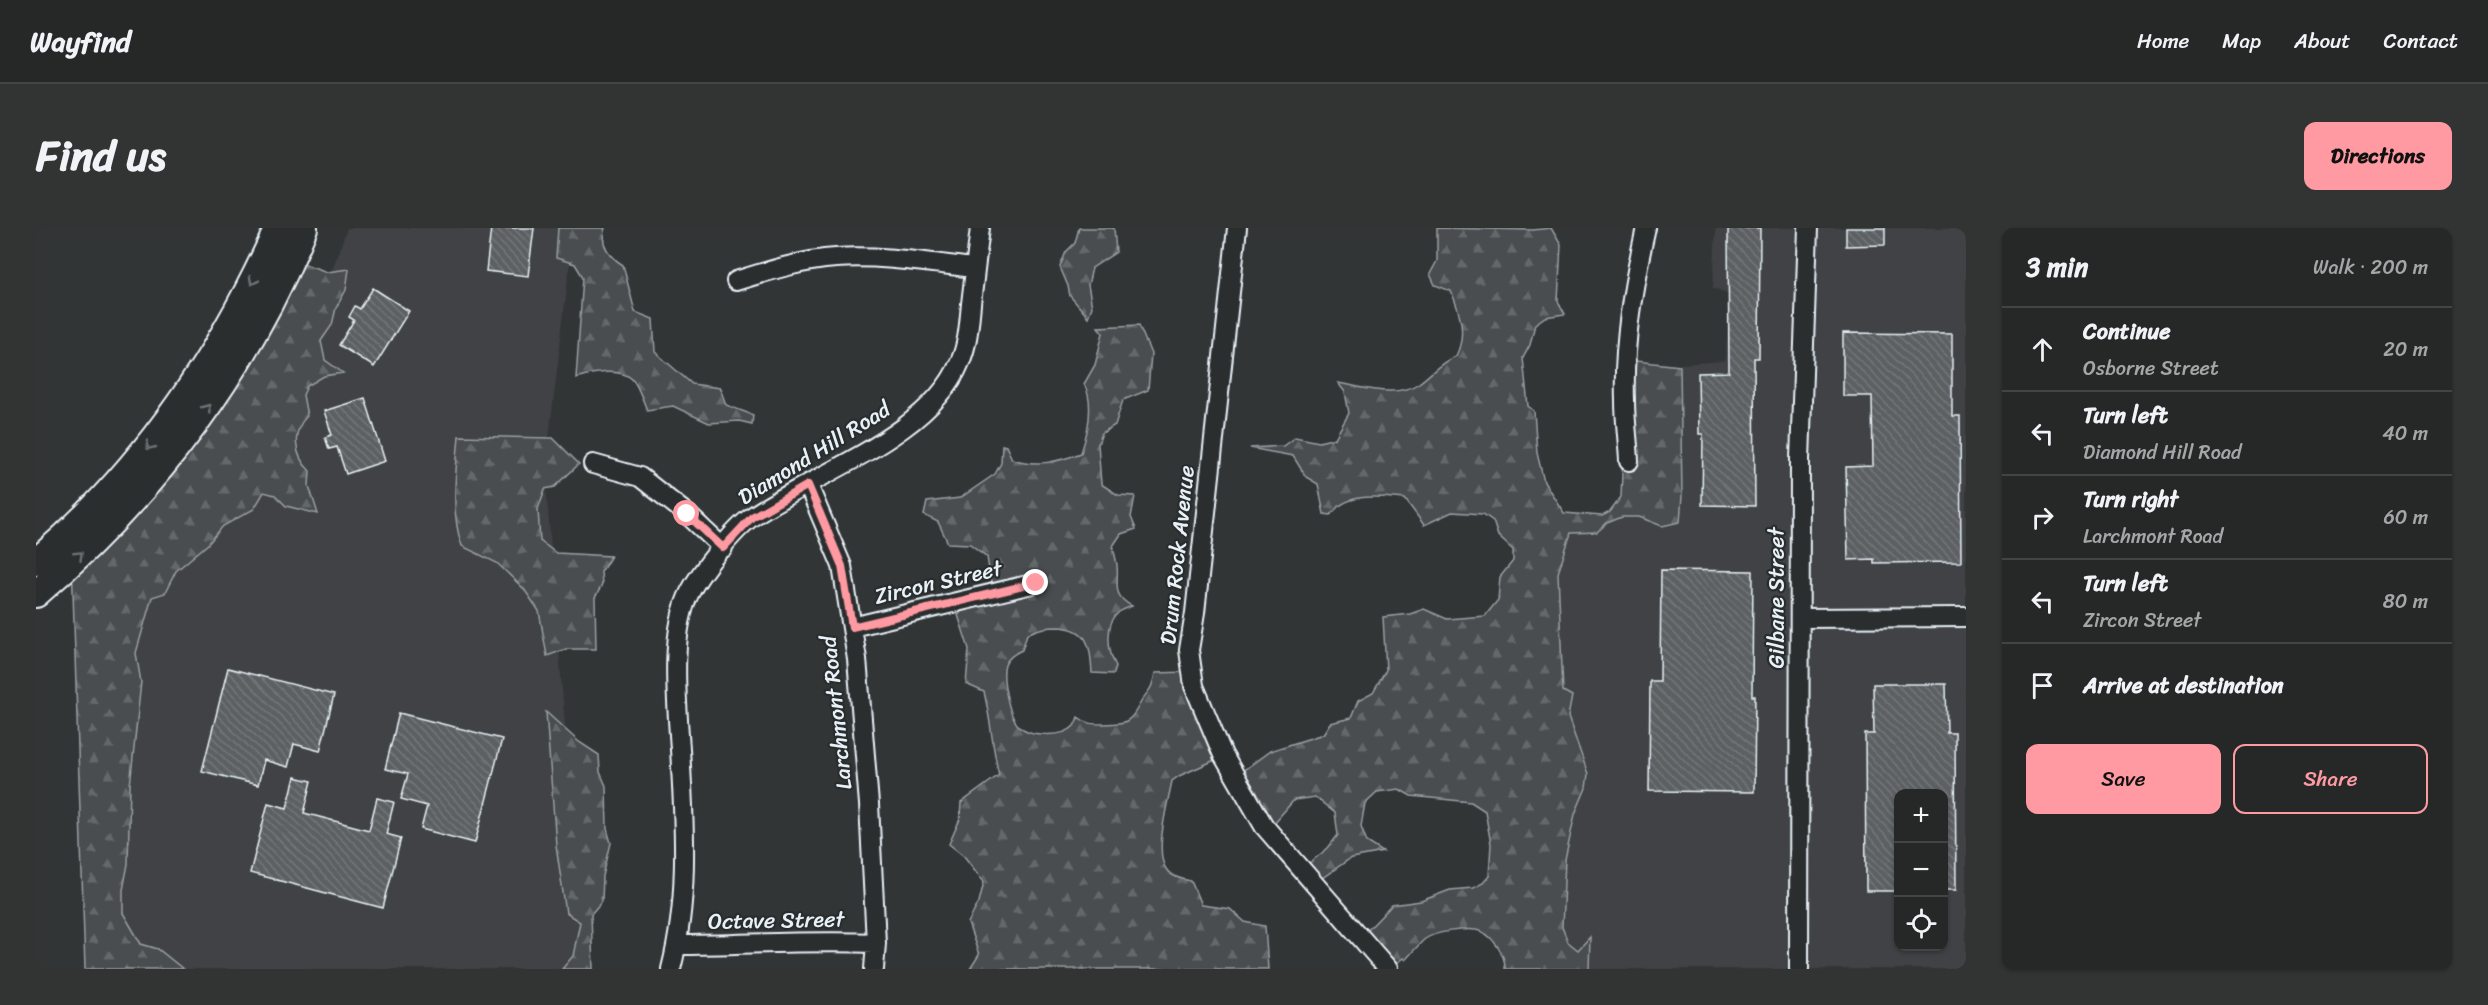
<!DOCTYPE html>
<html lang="en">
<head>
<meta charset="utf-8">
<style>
	body { margin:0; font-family:Sriracha,sans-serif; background:#323434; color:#f1f3f6 }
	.controls { position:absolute; right:18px; bottom:18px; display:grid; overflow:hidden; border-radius:12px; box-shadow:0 2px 4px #0004 }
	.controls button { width:54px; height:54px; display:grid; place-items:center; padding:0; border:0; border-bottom:2px solid #424445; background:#262828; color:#f1f3f6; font:30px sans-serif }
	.stop { position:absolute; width:18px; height:18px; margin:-14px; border:4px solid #ff9aa2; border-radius:50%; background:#fff }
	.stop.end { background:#ff9aa2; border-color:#fff; box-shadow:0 2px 6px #0008 }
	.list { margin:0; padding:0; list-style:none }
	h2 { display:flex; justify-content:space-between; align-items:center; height:78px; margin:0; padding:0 24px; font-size:26px }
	h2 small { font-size:20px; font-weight:400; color:#a4a6a8 }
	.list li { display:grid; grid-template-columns:39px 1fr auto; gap:18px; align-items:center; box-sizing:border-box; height:84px; padding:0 24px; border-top:2px solid #424445 }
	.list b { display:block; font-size:22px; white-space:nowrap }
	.list p { margin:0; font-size:20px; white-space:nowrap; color:#a4a6a8 }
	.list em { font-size:20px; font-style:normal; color:#a4a6a8 }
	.actions { display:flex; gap:12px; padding:18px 24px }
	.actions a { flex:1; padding:14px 0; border:2px solid #ff9aa2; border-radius:12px; text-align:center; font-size:21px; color:#ff9aa2 }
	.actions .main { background:#ff9aa2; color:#111 }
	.icon { flex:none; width:33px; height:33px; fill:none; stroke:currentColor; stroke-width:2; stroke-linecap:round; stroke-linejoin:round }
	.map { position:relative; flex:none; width:1930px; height:741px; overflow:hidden; border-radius:12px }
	header { display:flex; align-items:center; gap:36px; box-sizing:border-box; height:84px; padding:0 30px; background:#262828; border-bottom:2px solid #424445 }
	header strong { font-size:28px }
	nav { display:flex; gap:33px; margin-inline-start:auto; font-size:21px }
	.intro { display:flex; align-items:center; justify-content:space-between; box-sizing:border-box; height:144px; padding:0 36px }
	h1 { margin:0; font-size:42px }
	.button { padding:15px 27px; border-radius:12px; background:#ff9aa2; color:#111; font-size:21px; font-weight:700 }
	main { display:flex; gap:36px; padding:0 36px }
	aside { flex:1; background:#262828; border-radius:12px; box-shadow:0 2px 4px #0004 }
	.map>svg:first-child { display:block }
	.built { fill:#3f4244; fill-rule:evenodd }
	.forest { fill:url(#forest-firs); stroke:#989fa4; stroke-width:1.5 }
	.building { fill:url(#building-back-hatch); stroke:#e8f1f8; stroke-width:1.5 }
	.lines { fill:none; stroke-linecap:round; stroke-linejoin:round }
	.minor-casing { stroke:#e8f1f8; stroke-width:22 }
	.highway-casing { stroke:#e8f1f8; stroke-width:30 }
	.minor { stroke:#2a2d2e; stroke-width:18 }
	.highway { stroke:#2a2d2e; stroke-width:26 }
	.oneway { stroke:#6c7275 }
	.route { stroke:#ff9aa2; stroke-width:8 }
	.labels { text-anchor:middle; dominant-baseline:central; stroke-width:4.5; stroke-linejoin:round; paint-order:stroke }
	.street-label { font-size:22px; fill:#e8f1f8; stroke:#2a2d2e }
</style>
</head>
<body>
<header>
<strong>Wayfind</strong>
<nav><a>Home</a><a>Map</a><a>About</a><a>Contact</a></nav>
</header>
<div class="intro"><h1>Find us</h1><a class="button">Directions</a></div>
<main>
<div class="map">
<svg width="1930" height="741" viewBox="0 0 1930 741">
	<defs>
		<pattern id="forest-firs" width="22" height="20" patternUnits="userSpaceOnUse" patternTransform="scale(1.5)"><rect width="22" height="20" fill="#494d4f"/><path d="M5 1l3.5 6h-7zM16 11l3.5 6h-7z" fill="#636769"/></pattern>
		<pattern id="building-back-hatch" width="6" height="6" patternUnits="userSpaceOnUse" patternTransform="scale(1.5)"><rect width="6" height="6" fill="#5c6063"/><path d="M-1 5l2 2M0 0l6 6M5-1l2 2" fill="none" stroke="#73777a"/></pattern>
	</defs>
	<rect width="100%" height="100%" fill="#323536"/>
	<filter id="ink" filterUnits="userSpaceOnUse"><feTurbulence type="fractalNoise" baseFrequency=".0167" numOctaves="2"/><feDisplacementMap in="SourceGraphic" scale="12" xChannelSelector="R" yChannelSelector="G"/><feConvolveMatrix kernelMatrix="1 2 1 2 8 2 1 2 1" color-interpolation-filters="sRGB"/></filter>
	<g filter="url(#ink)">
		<path class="built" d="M 311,0 L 538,0 L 509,243 L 548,741 L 107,741 L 61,726 L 83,333 L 228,234 Z
			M 1680,0 L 1930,0 L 1930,741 L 1553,741 L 1554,710 L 1542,722 L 1532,714 L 1526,699 L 1529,632 L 1539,586 L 1550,560 L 1552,546 L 1532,489 L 1536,468 L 1527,463 L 1522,345 L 1535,305 L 1561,304 L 1571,295 L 1586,289 L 1603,289 L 1626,298 L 1646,268 L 1644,138 L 1644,136 L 1689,133 L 1694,66 L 1677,60 ZM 1862,566 L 1908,566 L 1908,718 L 1862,718 Z"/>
		<path class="forest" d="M 522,0 L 569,0 C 563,16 574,29 587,37 L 599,84 L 617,91 L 619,124 L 656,156 L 684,160 L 690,177 L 717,187 L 716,196 L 703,193 L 673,195 L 637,178 L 611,182 C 607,173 604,163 599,155 C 589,138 556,145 540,150 L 547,49 L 539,36 L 520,30 Z
			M 1043,0 L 1078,0 L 1080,24 L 1056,40 L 1052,57 L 1056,79 L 1052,89 L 1034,68 L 1032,58 L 1024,39 L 1030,24 L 1039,15 Z
			M 1401,0 L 1497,2 L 1515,0 L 1525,17 L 1522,73 L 1529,86 L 1509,89 L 1499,96 L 1494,117 L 1487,130 L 1492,178 L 1498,183 L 1501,225 L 1508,254 L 1528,285 L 1566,288 L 1574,284 L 1585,269 L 1591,132 L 1644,138 L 1646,268 L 1644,294 L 1626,298 L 1603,289 L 1586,289 L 1571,295 L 1561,304 L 1535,305 L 1522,345 L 1527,463 L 1536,468 L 1532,489 L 1552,546 L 1550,560 L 1539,586 L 1529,632 L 1526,699 L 1532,714 L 1542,722 L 1554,709 L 1553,741 L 1469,741 C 1470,727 1455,704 1440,702 C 1428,700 1399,704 1389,711 C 1382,717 1376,725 1369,732 L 1367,730 L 1353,741 L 1326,708 L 1356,677 L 1385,673 L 1414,662 L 1437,660 L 1447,655 L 1453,648 L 1455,616 L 1449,583 L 1435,574 L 1375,568 L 1363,561 L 1341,564 L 1329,575 L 1325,598 L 1331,614 L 1347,624 L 1315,630 L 1279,655 L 1266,641 L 1292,620 L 1302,607 L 1299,585 L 1279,569 L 1258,572 L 1232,602 L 1201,547 L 1234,523 L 1287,506 L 1294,495 L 1315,490 L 1322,473 L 1337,465 L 1350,442 L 1347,389 L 1374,386 L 1388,381 L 1411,391 L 1449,388 L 1462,372 L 1464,349 L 1477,333 L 1477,322 L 1462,308 L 1457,293 L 1447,286 L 1416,284 L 1388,297 L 1369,271 C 1344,269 1311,263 1295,287 L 1288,286 L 1282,256 L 1270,249 L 1257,228 L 1214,220 L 1247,218 L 1259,209 L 1283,214 L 1299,210 L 1313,185 L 1309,164 L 1302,155 C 1328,159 1360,171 1383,155 C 1397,145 1403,135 1420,128 C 1431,106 1424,84 1415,63 L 1399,57 L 1394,46 L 1401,33 Z
			M 255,31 L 291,44 L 313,41 L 310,62 L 300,80 L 296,97 L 285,113 L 289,132 L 307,145 L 288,148 L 271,158 L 267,167 L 271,188 C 255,204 258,228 274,243 L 273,258 L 282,286 L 250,278 L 239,267 L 228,264 L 218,281 L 187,298 L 172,316 L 140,343 L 129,365 L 116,369 L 100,425 L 105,454 L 94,558 L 92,636 L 87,662 L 87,685 L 105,716 L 122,721 L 147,741 L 49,741 L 36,332 Z
			M 1103,97 L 1115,126 L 1112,162 L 1087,172 L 1079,197 L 1066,205 L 1062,216 L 1065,256 L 1082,267 L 1099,268 L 1095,289 L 1100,301 L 1085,306 L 1077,318 C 1078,324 1080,331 1081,337 C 1083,356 1075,367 1096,378 C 1092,380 1087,381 1083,384 C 1068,396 1072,424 1080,438 L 1078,446 L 1056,445 C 1054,419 1054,401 1023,399 C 1010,399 1003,400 991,406 L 986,422 C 979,425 972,429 969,437 C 965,449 973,487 981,496 C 992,509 1027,510 1038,498 C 1040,495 1041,492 1042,489 C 1051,496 1057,496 1068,496 C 1093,495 1093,495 1105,474 C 1113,460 1115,465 1119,445 L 1153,444 L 1188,528 L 1143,548 L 1136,553 C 1132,574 1118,623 1130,641 C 1135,649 1146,651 1155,653 L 1165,677 L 1194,681 L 1209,694 L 1229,698 L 1232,741 L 934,741 L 943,727 L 932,695 L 943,674 L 948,654 L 928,628 L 913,616 L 924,591 L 925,575 L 963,547 C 956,519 955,492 948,464 L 930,456 L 933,421 L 922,387 L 955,355 L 951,329 L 934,316 L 912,315 L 902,294 L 888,287 L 891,274 L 924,270 L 959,246 L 965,235 L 966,217 L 970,218 L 976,231 C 1001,239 1022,234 1045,225 C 1052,204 1059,176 1048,156 L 1059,137 L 1067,105 L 1062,99 Z
			M 423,208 L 517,210 L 543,236 L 519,259 L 509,261 L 502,281 L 504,313 L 520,325 L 575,328 L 565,344 L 566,357 L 559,370 L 560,421 L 530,421 L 511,428 L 503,383 L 488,361 L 461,335 L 426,318 C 414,285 420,243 423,208 Z
			M 510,484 L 543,514 L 563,527 L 564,544 L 570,558 L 571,601 L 575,615 L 567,648 L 566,673 L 555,686 L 557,741 L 526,741 L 537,728 L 544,694 L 530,685 L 520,617 Z"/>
		<path class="building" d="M 455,0 L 498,0 L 492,48 L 450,43 Z
			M 1692,0 L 1724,0 L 1723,130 L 1718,130 L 1719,278 L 1666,277 L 1667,206 L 1663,206 L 1662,145 L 1693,144 Z
			M 1810,0 L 1849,0 L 1849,17 L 1810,18 Z
			M 337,60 L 373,83 L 338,139 L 303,117 L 318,92 L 313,89 L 319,78 L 324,81 Z
			M 1807,105 L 1916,106 L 1916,188 L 1924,188 L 1925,334 L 1838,335 L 1838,331 L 1812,332 L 1810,239 L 1837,238 L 1836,168 L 1807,168 Z
			M 329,170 L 349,233 L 310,246 L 301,219 L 293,221 L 289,209 L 296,207 L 288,183 Z
			M 1625,342 L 1717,343 L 1716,468 L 1719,468 L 1718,564 L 1613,563 L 1614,453 L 1624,453 Z
			M 192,440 L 298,467 L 284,523 L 258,516 L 252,539 L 228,532 L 222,557 L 166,543 Z
			M 1837,456 L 1910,456 L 1911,505 L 1919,505 L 1920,662 L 1908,662 L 1908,566 L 1863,566 L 1863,663 L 1830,663 L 1829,506 L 1838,506 Z
			M 363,485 L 466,511 L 439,615 L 385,601 L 391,578 L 365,571 L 372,546 L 349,541 Z
			M 259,549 L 276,553 L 268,585 L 333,602 L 341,570 L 358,574 L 350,606 L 365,610 L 347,680 L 214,645 L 232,575 L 251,580 Z"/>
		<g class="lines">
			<defs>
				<path id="minor" d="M 1201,0 L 1159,385 L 1153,422 L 1158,458 L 1187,527 L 1228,598 L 1352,741
					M 700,53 C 732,43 767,32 800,30 C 846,27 894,35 939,40
					M 1593,233 C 1592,213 1589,193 1589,173 C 1587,115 1597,57 1610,0
					M 557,236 L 604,249 L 651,286 L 687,320
					M 772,257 L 806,338 L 821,431 L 833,576 L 840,715 L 838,741
					M 1764,390 L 1930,389
					M 816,399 L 1000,355
					M 641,717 C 707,717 773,712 840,715
					M 635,741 C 652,675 649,607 645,539 C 643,490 631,408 654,364 C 665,343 698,301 717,288 C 779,245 894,208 924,134 C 932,116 933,96 935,76 C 938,51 941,25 944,0
					M 1763,741 L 1764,232 L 1772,0"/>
				<path id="highway" d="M 0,334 C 107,243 185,128 242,0
					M 0,366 C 117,265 210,144 268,0"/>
			</defs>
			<use href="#minor" class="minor-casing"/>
			<use href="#highway" class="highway-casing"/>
			<use href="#minor" class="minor"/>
			<use href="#highway" class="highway"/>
		</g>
		<defs><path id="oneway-chevron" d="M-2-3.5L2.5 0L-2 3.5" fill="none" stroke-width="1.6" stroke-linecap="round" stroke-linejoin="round" transform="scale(1.5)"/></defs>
		<g class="oneway">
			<use href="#oneway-chevron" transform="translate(217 53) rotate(116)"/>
			<use href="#oneway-chevron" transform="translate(171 180) rotate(-53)"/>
			<use href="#oneway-chevron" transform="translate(114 218) rotate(129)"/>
			<use href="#oneway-chevron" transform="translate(43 327) rotate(-44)"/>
		</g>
	</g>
	<g class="lines" filter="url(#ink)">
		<path class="route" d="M 651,286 L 687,320 L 716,289 L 772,257 L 806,338 L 816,399 L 1000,355"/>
	</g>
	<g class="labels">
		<g class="street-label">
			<text transform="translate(778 225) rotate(-32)">Diamond Hill Road</text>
			<text transform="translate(1141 327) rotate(-84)">Drum Rock Avenue</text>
			<text transform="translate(902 354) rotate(-13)">Zircon Street</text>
			<text transform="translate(1740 370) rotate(-90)">Gilbane Street</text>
			<text transform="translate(800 485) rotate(-96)">Larchmont Road</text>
			<text transform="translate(740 692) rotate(-1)">Octave Street</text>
		</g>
	</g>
</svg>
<div class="controls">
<button>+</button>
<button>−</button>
<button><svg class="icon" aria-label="locate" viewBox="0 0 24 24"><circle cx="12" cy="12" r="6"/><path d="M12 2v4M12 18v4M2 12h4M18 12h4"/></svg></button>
</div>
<div class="stop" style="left:651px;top:286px"></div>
<div class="stop end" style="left:1000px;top:355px"></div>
</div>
<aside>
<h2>3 min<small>Walk · 200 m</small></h2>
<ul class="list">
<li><svg class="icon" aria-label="ahead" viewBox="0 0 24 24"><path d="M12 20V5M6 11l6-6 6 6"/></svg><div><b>Continue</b><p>Osborne Street</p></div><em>20 m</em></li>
<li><svg class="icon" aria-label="left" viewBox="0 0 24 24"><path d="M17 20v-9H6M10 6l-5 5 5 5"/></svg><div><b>Turn left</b><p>Diamond Hill Road</p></div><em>40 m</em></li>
<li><svg class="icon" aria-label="right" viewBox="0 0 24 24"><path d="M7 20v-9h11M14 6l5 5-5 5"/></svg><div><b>Turn right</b><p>Larchmont Road</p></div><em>60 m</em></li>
<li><svg class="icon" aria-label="left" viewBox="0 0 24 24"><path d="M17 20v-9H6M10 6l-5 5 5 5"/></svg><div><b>Turn left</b><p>Zircon Street</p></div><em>80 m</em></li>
<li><svg class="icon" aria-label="arrive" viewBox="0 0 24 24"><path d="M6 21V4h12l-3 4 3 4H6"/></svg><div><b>Arrive at destination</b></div></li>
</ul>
<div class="actions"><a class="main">Save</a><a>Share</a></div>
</aside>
</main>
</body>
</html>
